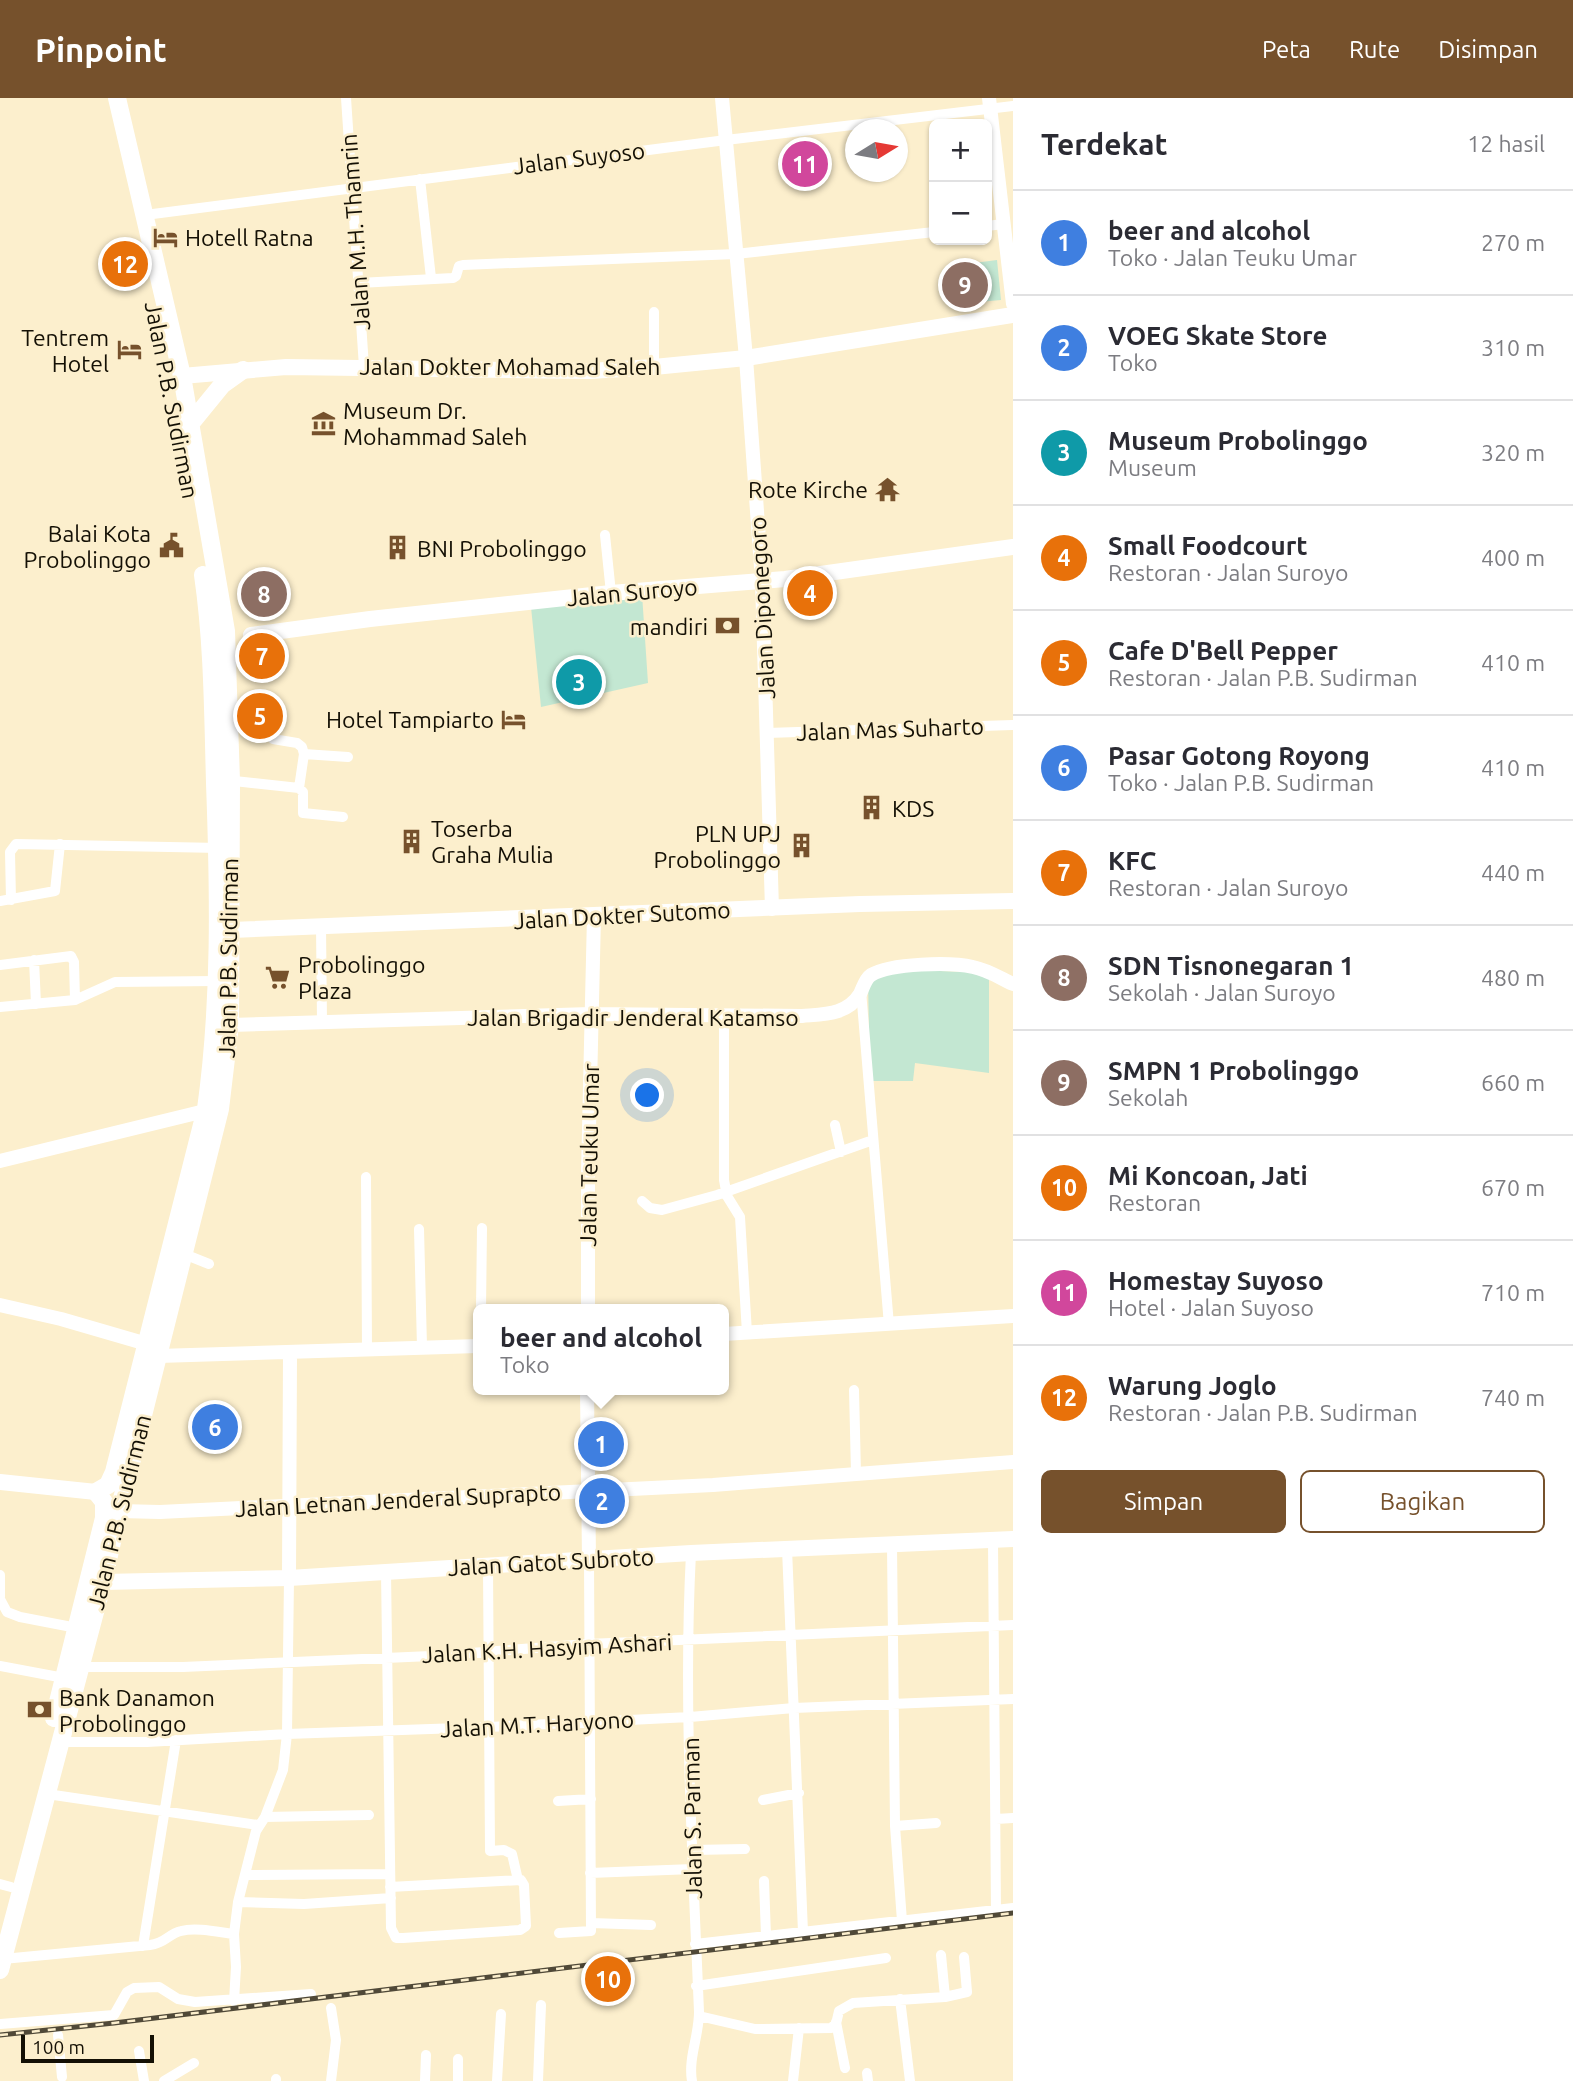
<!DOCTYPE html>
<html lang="id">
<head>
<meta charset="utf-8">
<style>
	body { margin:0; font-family:Ubuntu,sans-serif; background:#f7f7f7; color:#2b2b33 }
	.controls { position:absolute; right:21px; top:21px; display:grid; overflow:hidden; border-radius:10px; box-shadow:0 2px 5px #0004 }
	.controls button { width:63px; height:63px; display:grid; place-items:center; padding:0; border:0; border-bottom:2px solid #e1e1e2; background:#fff; color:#2b2b33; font:35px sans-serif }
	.compass { position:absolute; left:845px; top:21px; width:63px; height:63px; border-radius:50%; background:#fff; box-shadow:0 2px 5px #0004; rotate:79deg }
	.scale { position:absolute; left:21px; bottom:18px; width:133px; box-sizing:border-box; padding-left:7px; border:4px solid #141005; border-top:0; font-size:19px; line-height:24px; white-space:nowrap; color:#141005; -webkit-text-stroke:5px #fcefcd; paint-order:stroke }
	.you { position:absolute; left:648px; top:998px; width:24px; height:24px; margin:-18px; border:5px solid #fff; border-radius:50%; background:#1a73e8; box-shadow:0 0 0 10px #1a73e833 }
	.badge { display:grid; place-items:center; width:46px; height:46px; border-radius:50%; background:#76512c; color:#fff; font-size:23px; font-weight:700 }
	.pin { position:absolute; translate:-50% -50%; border:4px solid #fff; box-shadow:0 2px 7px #0006 }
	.popup { position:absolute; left:473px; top:1206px; width:256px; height:91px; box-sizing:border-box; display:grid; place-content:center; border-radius:10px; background:#fff; filter:drop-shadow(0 2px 5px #0005); font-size:23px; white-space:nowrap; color:#7c7c81 }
	.popup b { font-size:26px; color:#2b2b33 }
	.popup::after { content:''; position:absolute; left:50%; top:100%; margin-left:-14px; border:14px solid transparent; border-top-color:#fff }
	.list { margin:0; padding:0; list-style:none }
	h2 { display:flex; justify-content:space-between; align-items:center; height:91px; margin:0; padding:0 28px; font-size:30px }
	h2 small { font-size:23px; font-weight:400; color:#7c7c81 }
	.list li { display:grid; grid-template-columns:46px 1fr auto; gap:21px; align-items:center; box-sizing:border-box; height:105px; padding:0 28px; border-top:2px solid #e1e1e2 }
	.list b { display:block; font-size:26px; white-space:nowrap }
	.list p { margin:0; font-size:23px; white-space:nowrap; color:#7c7c81 }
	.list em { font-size:23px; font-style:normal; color:#7c7c81 }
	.actions { display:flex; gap:14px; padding:21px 28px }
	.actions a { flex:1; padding:16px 0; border:2px solid #76512c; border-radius:10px; text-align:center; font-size:24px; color:#76512c }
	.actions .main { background:#76512c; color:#fff }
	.map { position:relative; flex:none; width:1013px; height:1983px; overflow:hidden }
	header { display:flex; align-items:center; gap:42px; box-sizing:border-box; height:98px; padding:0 35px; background:#76512c; color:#fff }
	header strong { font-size:33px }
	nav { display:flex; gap:38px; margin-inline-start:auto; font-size:24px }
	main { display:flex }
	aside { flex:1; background:#fff }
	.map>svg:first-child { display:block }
	.green { fill:#c3e7d2 }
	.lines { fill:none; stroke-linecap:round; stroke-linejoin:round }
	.minor { stroke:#fff; stroke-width:10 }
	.tertiary { stroke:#fff; stroke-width:14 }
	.secondary { stroke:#fff; stroke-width:16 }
	.primary { stroke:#fff; stroke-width:18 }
	.rail-casing { stroke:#504938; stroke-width:5 }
	.rail { stroke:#fcefcd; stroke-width:2.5; stroke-dasharray:8; stroke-linecap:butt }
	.labels { text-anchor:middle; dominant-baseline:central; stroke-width:5; stroke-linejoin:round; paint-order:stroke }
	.street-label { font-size:23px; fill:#141005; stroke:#fcefcd }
	.poi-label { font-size:23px; fill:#141005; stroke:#fcefcd; text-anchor:start }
</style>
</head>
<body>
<header>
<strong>Pinpoint</strong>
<nav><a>Peta</a><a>Rute</a><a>Disimpan</a></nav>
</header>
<main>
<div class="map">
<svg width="1013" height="1983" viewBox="0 0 1013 1983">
	<rect width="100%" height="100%" fill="#fcefcd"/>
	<path class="green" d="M 997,162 L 1001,202 L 979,204 L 974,165 Z
		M 642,496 L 648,585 L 541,609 L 531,509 Z
		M 890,871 L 989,875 L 989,975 L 915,965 L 913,983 L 870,983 L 868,882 Z"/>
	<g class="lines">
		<path class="minor" d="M 346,0 L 364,269
			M 420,81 L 431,180
			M 145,117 L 726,42 L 1013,8
			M 987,128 L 1003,126
			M 359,185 L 453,180 L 456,178 L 459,168 L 463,167 L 736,156 L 934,134
			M 654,269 L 654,214
			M 605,437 L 611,495
			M 767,635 L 1013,627
			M 273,641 L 297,645 L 302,649 L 304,656 L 299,690
			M 304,656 L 348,659
			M 225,682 L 299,690 L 303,694 L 303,715 L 343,719
			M 11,802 L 10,754 L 16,746 L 220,750
			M 0,803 L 55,793 L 60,746
			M 321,827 L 322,924
			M 34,862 L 36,906
			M 0,867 L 71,858 L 74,864 L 75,902
			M 861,893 L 889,1227
			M 0,909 L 75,902 L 115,884 L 217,883
			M 724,917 L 724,1082 L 727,1098 L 740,1119 L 747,1235
			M 835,1027 L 841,1054
			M 366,1079 L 367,1252
			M 642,1103 L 650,1110 L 662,1112 L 717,1097 L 873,1042
			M 419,1131 L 422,1249
			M 184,1156 L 209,1166
			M 481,1211 L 482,1130
			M 854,1292 L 856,1375
			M 993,1443 L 996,1812
			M 892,1447 L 895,1728 L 902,1823
			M 787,1451 L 803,1834
			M 691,1455 C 683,1608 693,1762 699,1914 C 699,1938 688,1960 692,1983
			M 488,1468 L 490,1753 L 504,1752 L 512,1756 L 518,1782
			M 386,1474 L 391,1830 L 396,1840 L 403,1840 L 520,1832 L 526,1828 L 524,1787 L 521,1782 L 390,1789
			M 0,1477 L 0,1499
			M 0,1501 L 7,1514 L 20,1519 L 77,1530
			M 0,1568 L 64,1580
			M 75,1569 L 183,1569 L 431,1558 L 588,1546 L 1013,1527
			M 60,1644 L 147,1644 L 287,1636 L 488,1629 L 690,1619 L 794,1610 L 1013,1601
			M 47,1696 L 258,1727
			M 763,1702 L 799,1695
			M 558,1703 L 591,1701
			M 265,1719 L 369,1717
			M 996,1721 L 1013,1720
			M 895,1728 L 936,1725
			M 693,1752 L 745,1751
			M 590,1775 L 693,1771
			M 245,1777 L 390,1776
			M 764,1783 L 766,1838
			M 0,1786 L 11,1789
			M 238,1804 L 304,1806 L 391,1800
			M 591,1825 L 651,1827
			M 559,1835 L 591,1833 L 589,1462
			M 695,1846 L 1013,1810
			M 143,1848 L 176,1642
			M 3,1861 L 150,1847 C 166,1845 168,1836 181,1833 C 196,1829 218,1834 234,1836
			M 696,1888 L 886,1860
			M 945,1899 L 967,1894 L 964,1859
			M 900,1901 L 910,1983
			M 234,1903 L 236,1869 L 234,1836 L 238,1804 L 256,1733 L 265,1719 L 283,1672 L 287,1636 L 289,1480
			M 331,1910 L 336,1942 L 331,1983
			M 699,1918 L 755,1931 L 831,1930 L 836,1926 L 839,1913 L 853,1905 L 945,1899 L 941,1857
			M 836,1924 L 845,1970
			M 0,1926 L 114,1917 L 127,1894 L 134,1890 L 159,1889 L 178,1901 L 195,1904 L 311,1896
			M 58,1937 L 62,1979
			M 139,1953 L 144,1983
			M 867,1975 L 868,1983
			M 164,1983 L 194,1965
			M 276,1983 L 276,1981
			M 425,1983 L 426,1957
			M 458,1983 L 458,1961
			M 497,1983 L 501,1916
			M 538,1983 L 541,1907
			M 793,1983 L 799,1930"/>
		<path class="tertiary" d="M 722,0 L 746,260 L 762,483 L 772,811
			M 989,0 L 1013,206
			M 230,927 L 591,916 L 802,918 C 824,916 847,917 860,896 C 863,890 865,881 871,877 C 891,865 951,864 973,869 C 988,872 1000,880 1013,886
			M 0,1063 L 213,1011
			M 0,1207 L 61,1221 L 147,1246
			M 588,1211 L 588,1074 L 594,818
			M 724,1236 L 1013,1218
			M 158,1258 L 478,1248
			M 587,1292 L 589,1462
			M 119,1413 L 160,1414 L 713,1387 L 1013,1364
			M 289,1480 L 290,1256"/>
		<path class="secondary" d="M 182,278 L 286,269 L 590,273 L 654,269 L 746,260 L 1013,217
			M 251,537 L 370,521 L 611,495 L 785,481 L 1013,449
			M 232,832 L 860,806 L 1013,803
			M 0,1384 L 96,1394
			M 103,1484 L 289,1480 L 691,1455 L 1013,1441"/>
		<path class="primary" d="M 191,325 L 222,287 L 243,272
			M 54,1620 L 104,1420 L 104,1404 L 96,1394 L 108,1387 L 114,1374 L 206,1011 C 221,903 219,794 215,685 C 213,615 213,546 203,477
			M 0,1872 L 103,1484 L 119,1413 L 220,1011 L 230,927 L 231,683 L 226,533 L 182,278 L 117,0"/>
		<defs>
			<path id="rail" d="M 0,1937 L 114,1925 L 1013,1815"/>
		</defs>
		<use href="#rail" class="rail-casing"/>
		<use href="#rail" class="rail"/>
	</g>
	<defs>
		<symbol id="hotel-bare" viewBox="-9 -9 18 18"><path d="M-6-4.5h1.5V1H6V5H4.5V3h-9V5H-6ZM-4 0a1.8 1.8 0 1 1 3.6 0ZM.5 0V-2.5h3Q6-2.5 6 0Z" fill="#76512c" stroke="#fcefcd" stroke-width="2.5" paint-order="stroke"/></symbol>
		<symbol id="museum-bare" viewBox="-9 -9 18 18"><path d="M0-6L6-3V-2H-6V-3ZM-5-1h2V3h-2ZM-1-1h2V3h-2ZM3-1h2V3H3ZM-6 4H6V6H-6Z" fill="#76512c" stroke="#fcefcd" stroke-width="2.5" paint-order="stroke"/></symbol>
		<symbol id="temple-bare" viewBox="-9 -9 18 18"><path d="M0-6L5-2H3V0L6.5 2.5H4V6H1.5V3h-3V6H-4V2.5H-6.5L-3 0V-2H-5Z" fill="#76512c" stroke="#fcefcd" stroke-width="2.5" paint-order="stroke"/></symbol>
		<symbol id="civic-bare" viewBox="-9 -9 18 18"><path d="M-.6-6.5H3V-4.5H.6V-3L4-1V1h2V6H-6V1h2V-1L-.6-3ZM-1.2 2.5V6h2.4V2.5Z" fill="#76512c" stroke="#fcefcd" stroke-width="2.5" paint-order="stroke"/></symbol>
		<symbol id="building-bare" viewBox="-9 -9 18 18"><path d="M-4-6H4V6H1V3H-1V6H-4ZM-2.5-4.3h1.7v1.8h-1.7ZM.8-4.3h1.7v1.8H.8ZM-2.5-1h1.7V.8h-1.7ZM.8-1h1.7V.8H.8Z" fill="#76512c" stroke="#fcefcd" stroke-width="2.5" paint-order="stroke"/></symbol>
		<symbol id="bank-bare" viewBox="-9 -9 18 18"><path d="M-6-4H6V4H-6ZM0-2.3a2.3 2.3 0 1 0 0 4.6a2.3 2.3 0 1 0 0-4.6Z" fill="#76512c" stroke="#fcefcd" stroke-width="2.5" paint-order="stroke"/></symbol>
		<symbol id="supermarket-bare" viewBox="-9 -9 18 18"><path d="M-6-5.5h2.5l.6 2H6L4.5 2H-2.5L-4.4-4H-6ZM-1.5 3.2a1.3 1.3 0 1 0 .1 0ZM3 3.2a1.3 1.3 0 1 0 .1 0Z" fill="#76512c" stroke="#fcefcd" stroke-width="2.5" paint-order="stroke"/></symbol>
	</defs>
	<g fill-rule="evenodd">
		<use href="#hotel-bare" x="148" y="122" width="35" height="35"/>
		<use href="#hotel-bare" x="112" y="234" width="35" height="35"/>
		<use href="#museum-bare" x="306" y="308" width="35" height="35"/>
		<use href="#temple-bare" x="870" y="374" width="35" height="35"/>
		<use href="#civic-bare" x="154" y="430" width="35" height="35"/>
		<use href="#building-bare" x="380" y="432" width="35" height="35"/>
		<use href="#bank-bare" x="710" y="510" width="35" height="35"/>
		<use href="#hotel-bare" x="496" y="604" width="35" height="35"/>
		<use href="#building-bare" x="854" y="692" width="35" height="35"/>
		<use href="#building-bare" x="394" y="726" width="35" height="35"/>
		<use href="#building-bare" x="784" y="730" width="35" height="35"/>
		<use href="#supermarket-bare" x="260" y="862" width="35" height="35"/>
		<use href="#bank-bare" x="22" y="1594" width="35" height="35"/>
	</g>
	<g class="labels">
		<g class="street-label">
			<text transform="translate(579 60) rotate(-7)">Jalan Suyoso</text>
			<text transform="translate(355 134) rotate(-94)">Jalan M.H. Thamrin</text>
			<text x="510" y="268">Jalan Dokter Mohamad Saleh</text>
			<text transform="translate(172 302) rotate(79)">Jalan P.B. Sudirman</text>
			<text transform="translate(632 494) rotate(-5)">Jalan Suroyo</text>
			<text transform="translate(762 510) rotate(-93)">Jalan Diponegoro</text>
			<text transform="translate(890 631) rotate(-2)">Jalan Mas Suharto</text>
			<text transform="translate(622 817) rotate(-3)">Jalan Dokter Sutomo</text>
			<text transform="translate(228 860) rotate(-89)">Jalan P.B. Sudirman</text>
			<text x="633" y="919">Jalan Brigadir Jenderal Katamso</text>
			<text transform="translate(589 1057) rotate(-89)">Jalan Teuku Umar</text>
			<text transform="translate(398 1402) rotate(-3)">Jalan Letnan Jenderal Suprapto</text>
			<text transform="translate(119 1414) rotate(-76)">Jalan P.B. Sudirman</text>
			<text transform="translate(551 1464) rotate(-3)">Jalan Gatot Subroto</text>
			<text transform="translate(547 1550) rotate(-3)">Jalan K.H. Hasyim Ashari</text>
			<text transform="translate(537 1626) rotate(-3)">Jalan M.T. Haryono</text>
			<text transform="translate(692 1720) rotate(-91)">Jalan S. Parman</text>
		</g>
		<g class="poi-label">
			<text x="185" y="139">Hotell Ratna</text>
			<text x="109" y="239" text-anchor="end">Tentrem<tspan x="109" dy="26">Hotel</tspan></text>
			<text x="343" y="312">Museum Dr.<tspan x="343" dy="26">Mohammad Saleh</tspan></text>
			<text x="868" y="391" text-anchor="end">Rote Kirche</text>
			<text x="151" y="435" text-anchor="end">Balai Kota<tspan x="151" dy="26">Probolinggo</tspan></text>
			<text x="417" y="450">BNI Probolinggo</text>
			<text x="708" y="528" text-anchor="end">mandiri</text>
			<text x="494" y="621" text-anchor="end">Hotel Tampiarto</text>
			<text x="892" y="710">KDS</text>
			<text x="431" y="730">Toserba<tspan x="431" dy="26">Graha Mulia</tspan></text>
			<text x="781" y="735" text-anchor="end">PLN UPJ<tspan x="781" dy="26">Probolinggo</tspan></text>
			<text x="298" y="866">Probolinggo<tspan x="298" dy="26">Plaza</tspan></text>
			<text x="59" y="1599">Bank Danamon<tspan x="59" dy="26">Probolinggo</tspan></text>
		</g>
	</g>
</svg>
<div class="controls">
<button>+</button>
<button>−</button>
</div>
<svg class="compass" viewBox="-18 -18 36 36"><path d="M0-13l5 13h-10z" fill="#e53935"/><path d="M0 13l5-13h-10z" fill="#7c7c81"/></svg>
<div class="scale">100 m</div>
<div class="you"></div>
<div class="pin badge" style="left:601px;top:1346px;background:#3f7fe0">1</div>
<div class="popup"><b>beer and alcohol</b>Toko</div>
<div class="pin badge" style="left:602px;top:1403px;background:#3f7fe0">2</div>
<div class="pin badge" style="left:579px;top:584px;background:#0f9aa8">3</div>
<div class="pin badge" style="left:810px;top:495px;background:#e8710a">4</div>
<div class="pin badge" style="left:260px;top:618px;background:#e8710a">5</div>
<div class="pin badge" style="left:215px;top:1329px;background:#3f7fe0">6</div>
<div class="pin badge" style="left:262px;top:558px;background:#e8710a">7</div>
<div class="pin badge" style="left:264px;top:496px;background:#8d6e63">8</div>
<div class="pin badge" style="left:965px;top:187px;background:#8d6e63">9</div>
<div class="pin badge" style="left:608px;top:1881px;background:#e8710a">10</div>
<div class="pin badge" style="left:805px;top:66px;background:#d1479c">11</div>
<div class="pin badge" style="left:125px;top:166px;background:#e8710a">12</div>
</div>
<aside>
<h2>Terdekat<small>12 hasil</small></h2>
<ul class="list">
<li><span class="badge" style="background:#3f7fe0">1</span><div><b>beer and alcohol</b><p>Toko · Jalan Teuku Umar</p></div><em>270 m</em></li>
<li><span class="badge" style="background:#3f7fe0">2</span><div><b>VOEG Skate Store</b><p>Toko</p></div><em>310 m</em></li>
<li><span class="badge" style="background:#0f9aa8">3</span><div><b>Museum Probolinggo</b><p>Museum</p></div><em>320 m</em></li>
<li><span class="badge" style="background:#e8710a">4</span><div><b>Small Foodcourt</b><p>Restoran · Jalan Suroyo</p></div><em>400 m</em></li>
<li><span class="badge" style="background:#e8710a">5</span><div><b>Cafe D'Bell Pepper</b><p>Restoran · Jalan P.B. Sudirman</p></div><em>410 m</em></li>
<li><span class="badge" style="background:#3f7fe0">6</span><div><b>Pasar Gotong Royong</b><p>Toko · Jalan P.B. Sudirman</p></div><em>410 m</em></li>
<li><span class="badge" style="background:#e8710a">7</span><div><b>KFC</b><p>Restoran · Jalan Suroyo</p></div><em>440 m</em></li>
<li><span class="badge" style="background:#8d6e63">8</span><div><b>SDN Tisnonegaran 1</b><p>Sekolah · Jalan Suroyo</p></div><em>480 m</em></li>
<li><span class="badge" style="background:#8d6e63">9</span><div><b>SMPN 1 Probolinggo</b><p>Sekolah</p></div><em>660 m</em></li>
<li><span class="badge" style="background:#e8710a">10</span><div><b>Mi Koncoan, Jati</b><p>Restoran</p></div><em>670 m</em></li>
<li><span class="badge" style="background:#d1479c">11</span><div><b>Homestay Suyoso</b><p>Hotel · Jalan Suyoso</p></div><em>710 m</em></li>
<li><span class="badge" style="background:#e8710a">12</span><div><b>Warung Joglo</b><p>Restoran · Jalan P.B. Sudirman</p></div><em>740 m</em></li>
</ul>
<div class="actions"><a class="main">Simpan</a><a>Bagikan</a></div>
</aside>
</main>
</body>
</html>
